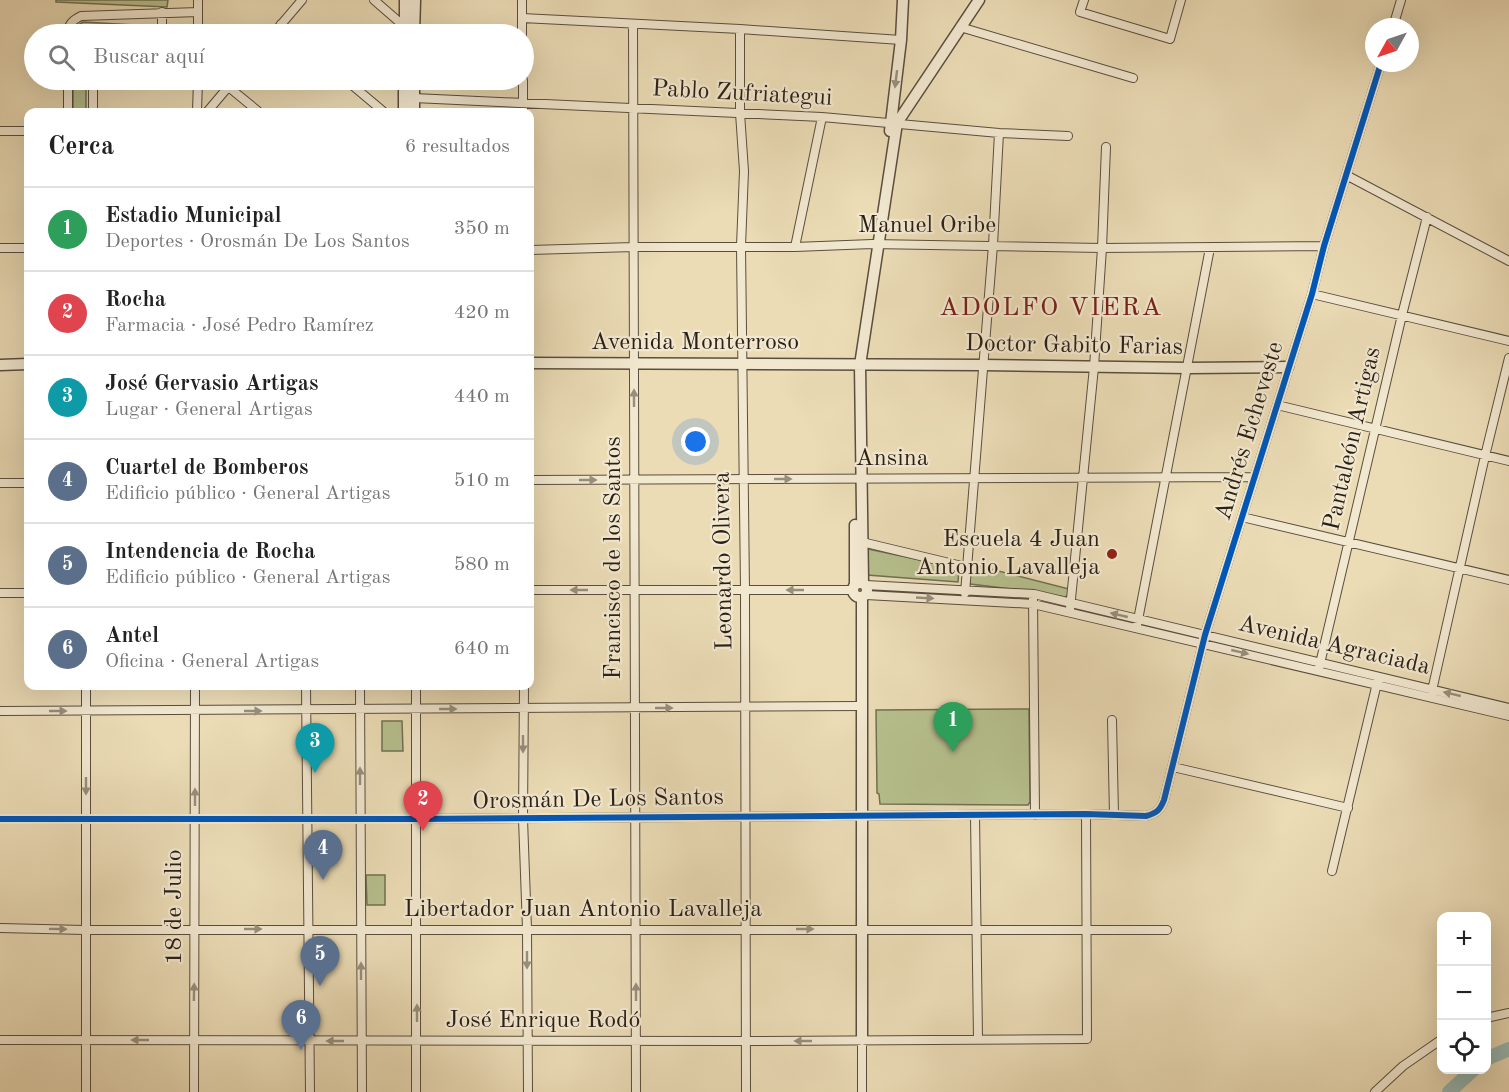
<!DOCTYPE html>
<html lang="es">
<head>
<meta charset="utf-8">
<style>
	body { margin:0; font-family:"Old Standard TT",serif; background:#f6f6f6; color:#222 }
	.controls { position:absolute; right:18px; bottom:18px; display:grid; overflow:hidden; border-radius:12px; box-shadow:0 6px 24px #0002 }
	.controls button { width:54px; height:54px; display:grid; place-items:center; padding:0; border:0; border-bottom:2px solid #e0e0e0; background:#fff; color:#222; font:30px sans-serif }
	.compass { position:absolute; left:1365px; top:18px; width:54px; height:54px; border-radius:50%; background:#fff; box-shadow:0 6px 24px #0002; rotate:230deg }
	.you { position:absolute; left:696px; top:442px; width:21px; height:21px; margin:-15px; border:4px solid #fff; border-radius:50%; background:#1a73e8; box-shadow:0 0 0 9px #1a73e833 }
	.badge { display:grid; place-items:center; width:39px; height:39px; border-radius:50%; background:#8f2418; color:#fff; font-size:20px; font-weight:700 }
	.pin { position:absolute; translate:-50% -50px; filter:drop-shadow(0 2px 3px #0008) }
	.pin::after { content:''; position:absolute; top:32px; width:21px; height:18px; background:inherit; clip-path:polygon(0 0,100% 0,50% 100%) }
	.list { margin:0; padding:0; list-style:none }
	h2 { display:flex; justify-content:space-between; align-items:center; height:78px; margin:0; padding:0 24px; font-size:26px }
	h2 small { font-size:20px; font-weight:400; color:#767676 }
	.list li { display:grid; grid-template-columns:39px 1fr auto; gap:18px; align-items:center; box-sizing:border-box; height:84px; padding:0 24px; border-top:2px solid #e0e0e0 }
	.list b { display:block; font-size:22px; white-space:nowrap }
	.list p { margin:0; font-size:20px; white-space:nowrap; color:#767676 }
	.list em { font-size:20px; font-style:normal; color:#767676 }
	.icon { flex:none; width:33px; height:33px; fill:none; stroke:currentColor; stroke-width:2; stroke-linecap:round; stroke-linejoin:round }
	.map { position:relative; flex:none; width:1509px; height:1092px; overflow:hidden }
	.search { position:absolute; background:#fff; box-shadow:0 6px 24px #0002; left:24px; top:24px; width:510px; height:66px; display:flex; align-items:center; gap:15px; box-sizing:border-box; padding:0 21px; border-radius:33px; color:#767676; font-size:22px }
	.panel { position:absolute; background:#fff; box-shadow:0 6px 24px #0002; left:24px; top:108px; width:510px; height:582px; border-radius:12px }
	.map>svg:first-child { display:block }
	.green { fill:#b6c08e; stroke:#707052; stroke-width:1.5 }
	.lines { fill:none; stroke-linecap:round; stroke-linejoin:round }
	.river { stroke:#99bab4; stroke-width:14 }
	.minor-casing { stroke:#5a4e3e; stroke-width:10 }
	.tertiary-casing { stroke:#5a4e3e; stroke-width:13 }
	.minor { stroke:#f2e8d0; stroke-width:8 }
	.tertiary { stroke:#f2e8d0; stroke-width:10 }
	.cycleway-casing { stroke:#f2e8d0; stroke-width:10 }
	.cycleway { stroke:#0057b8; stroke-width:6 }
	.oneway { fill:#988e7c }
	.poi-dot { fill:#8f2418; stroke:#f2e8d0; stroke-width:2 }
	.labels { text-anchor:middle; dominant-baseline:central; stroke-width:4.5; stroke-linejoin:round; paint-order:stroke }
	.street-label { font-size:24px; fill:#2a1f16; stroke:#f2e8d0 }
	.poi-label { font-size:24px; fill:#2a1f16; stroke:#f2e8d0; text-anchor:end }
	.neighbourhood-label { font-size:26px; letter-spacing:1.5px; fill:#7a1f14; stroke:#f2e8d0 }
</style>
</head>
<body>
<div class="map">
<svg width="1509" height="1092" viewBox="0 0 1509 1092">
	<rect width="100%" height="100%" fill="#ebdcb6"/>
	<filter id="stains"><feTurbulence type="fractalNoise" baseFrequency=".00333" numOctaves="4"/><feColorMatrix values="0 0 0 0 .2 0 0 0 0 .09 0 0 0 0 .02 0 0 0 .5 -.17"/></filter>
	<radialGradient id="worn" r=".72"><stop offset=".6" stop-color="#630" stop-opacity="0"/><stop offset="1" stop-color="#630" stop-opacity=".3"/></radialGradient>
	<path class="green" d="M 56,0 L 168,0 L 167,7 L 56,2 Z
		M 83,22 L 152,26 L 157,28 L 153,34 L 73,34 L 75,27 Z
		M 73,80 L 86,80 L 86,112 L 73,112 Z
		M 868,549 L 959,568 L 958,582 L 867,575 Z
		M 971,564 L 1069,589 L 1068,596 L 1065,597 L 1038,592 L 970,584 Z
		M 1029,709 L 1030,802 L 1028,805 L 880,804 L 879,794 L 877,793 L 876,710 Z
		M 382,721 L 402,721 L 403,751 L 382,751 Z
		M 366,875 L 385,875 L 385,905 L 367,905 Z"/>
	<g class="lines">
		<path class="river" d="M 1486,1059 L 1509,1049
			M 1449,1092 L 1473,1070"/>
		<defs>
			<path id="minor" d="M 374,0 L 405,27 L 408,28
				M 522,0 L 522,34
				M 1084,0 L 1080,12 L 1170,39 L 1181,0
				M 522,18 L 740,29 L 901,40
				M 281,24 L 293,34
				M 633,24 L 636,1092
				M 960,27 L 1133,78
				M 1393,27 L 1401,0
				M 740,29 L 740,113 L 744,171 L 741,246 L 745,590 L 746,1092
				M 68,34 C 68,24 73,20 81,16 L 198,12
				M 162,34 L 162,12
				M 198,34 L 198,0
				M 273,34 L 302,0
				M 68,80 L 68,112
				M 220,80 L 259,112
				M 346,80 L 384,112
				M 523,80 L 523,112
				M 414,98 L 822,117 L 999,133 L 1068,136
				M 93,112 L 93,80
				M 197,112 L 198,80
				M 207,112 L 234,80
				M 0,131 L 28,131
				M 1346,175 L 1509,261
				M 795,247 L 822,117
				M 0,248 L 28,248
				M 530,250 L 634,247 L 795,247 L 872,244 L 1102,248 L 1324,246
				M 1312,294 L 1509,341
				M 1277,405 L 1509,461
				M 530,480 L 1254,477
				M 0,483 L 28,483
				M 1242,517 L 1509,580
				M 862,542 L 966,567
				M 866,585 L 1034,594 L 1509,708
				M 530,590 L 853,590
				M 0,593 L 28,593
				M 965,593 L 993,245 L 999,133
				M 866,595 L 1033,604 L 1509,716
				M 1033,599 L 1035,815
				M 1070,609 L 1094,367 L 1102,248 L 1106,147
				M 1137,625 L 1210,248
				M 1319,668 L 1402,315 L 1427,217
				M 86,686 L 86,1092
				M 306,686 L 310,1092
				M 360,686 L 362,1092
				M 416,686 L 416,1092
				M 524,686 L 523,819 L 527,929 L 528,1092
				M 1431,695 L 1485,456 L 1509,358
				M 0,711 L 861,706
				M 1112,720 L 1114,815
				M 1173,767 L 1348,808
				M 975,815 L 978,1039
				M 0,819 L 417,819 L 1086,814 L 1146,816 C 1157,813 1160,810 1164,800 L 1205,635 L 1312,294 L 1324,246 L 1381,63
				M 1332,871 L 1378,679
				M 0,928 L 85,930 L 1167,930
				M 1486,1018 L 1509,1013
				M 0,1040 L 746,1041 L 1087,1039 L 1086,814
				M 862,1040 L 862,1092
				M 194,1092 L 195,686
				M 1375,1092 L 1403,1066 L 1442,1039"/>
			<path id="tertiary" d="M 405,34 L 405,0
				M 414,34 L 415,0
				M 404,112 L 404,80
				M 414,112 L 414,80
				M 890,131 L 901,40 L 903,0
				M 530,363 L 983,365 L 1188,368 L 1288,367
				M 0,365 L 28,364
				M853 590a7 7 0 1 1 14 0a7 7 0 1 1-14 0Z
				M 863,583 L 860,365 L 897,123 L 979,0
				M 855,585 L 855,525
				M 862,597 L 862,1040"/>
		</defs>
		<use href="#minor" class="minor-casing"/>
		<use href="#tertiary" class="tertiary-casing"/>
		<use href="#minor" class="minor"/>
		<use href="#tertiary" class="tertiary"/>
		<defs>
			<path id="cycleway" d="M 0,819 L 417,819 L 1086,814 L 1146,816 C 1157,813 1160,810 1164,800 L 1205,635 L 1312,294 L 1324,246 L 1381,63"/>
		</defs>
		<use href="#cycleway" class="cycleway-casing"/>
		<use href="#cycleway" class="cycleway"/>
	</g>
	<defs><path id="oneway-solid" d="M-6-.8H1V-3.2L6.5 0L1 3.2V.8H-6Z" transform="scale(1.5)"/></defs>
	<g class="oneway">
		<use href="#oneway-solid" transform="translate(896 79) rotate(97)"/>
		<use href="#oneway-solid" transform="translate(634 398) rotate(-90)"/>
		<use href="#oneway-solid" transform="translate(783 479)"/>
		<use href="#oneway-solid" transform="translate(588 480)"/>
		<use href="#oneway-solid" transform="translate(579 590) rotate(-180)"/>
		<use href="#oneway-solid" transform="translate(795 590) rotate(180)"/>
		<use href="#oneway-solid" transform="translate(925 598) rotate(3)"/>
		<use href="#oneway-solid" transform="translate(1119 615) rotate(-167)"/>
		<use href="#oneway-solid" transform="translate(1240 652) rotate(13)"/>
		<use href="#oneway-solid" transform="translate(1452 694) rotate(-167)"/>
		<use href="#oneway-solid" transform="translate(664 708)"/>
		<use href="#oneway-solid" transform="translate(448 709)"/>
		<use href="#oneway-solid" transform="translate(58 711)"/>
		<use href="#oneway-solid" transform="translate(253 711)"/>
		<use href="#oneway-solid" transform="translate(523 744) rotate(90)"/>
		<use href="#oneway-solid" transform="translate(360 776) rotate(-90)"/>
		<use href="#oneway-solid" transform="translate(86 786) rotate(90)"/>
		<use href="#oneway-solid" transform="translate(195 797) rotate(-90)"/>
		<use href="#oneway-solid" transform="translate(58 929) rotate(1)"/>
		<use href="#oneway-solid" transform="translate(253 929)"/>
		<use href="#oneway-solid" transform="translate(805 929)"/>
		<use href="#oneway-solid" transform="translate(527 960) rotate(90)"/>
		<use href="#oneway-solid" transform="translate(361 971) rotate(-90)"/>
		<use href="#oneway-solid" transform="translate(194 992) rotate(-89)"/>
		<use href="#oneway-solid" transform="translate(636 992) rotate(-90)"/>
		<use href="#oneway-solid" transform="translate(417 1013) rotate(-90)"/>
		<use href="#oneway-solid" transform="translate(140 1040) rotate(-180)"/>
		<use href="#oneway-solid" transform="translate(335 1041) rotate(-180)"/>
		<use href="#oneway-solid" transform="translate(803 1041) rotate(180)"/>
	</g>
	<circle class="poi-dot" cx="1112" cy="554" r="6"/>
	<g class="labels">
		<g class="street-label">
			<text transform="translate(742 94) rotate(3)">Pablo Zufriategui</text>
			<text x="927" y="226">Manuel Oribe</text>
			<text x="695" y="343">Avenida Monterroso</text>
			<text transform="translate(1074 346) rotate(1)">Doctor Gabito Farias</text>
			<text transform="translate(1250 431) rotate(-73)">Andrés Echeveste</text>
			<text transform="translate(1353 439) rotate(-77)">Pantaleón Artigas</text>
			<text x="892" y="459">Ansina</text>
			<text transform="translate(614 558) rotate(-90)">Francisco de los Santos</text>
			<text transform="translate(724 561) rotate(-91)">Leonardo Olivera</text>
			<text transform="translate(1334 646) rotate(13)">Avenida Agraciada</text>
			<text transform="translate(598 800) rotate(-1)">Orosmán De Los Santos</text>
			<text transform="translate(175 907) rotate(-90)">18 de Julio</text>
			<text x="583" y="910">Libertador Juan Antonio Lavalleja</text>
			<text x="543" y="1021">José Enrique Rodó</text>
		</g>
		<g class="poi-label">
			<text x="1100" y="540">Escuela 4 Juan<tspan x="1100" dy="28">Antonio Lavalleja</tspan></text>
		</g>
		<g class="neighbourhood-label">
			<text x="1051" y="308">ADOLFO VIERA</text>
		</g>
	</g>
	<rect width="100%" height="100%" filter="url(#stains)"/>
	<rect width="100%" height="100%" fill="url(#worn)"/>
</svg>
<div class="controls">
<button>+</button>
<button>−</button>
<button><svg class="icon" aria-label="locate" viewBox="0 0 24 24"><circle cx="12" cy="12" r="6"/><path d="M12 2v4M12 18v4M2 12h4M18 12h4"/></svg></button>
</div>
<svg class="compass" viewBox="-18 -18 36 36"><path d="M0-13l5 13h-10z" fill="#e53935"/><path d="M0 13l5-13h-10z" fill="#767676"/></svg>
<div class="you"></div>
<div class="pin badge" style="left:953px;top:752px;background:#2e9e5b">1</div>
<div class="pin badge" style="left:423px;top:831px;background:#e0444e">2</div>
<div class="pin badge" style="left:315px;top:773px;background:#0f9aa8">3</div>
<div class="pin badge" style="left:323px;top:880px;background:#5c6f8a">4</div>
<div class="pin badge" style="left:320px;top:986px;background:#5c6f8a">5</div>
<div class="pin badge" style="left:301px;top:1050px;background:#5c6f8a">6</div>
<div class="search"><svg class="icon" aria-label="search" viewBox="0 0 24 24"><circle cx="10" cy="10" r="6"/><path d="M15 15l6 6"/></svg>Buscar aquí</div>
<section class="panel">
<h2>Cerca<small>6 resultados</small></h2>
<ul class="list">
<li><span class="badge" style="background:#2e9e5b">1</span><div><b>Estadio Municipal</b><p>Deportes · Orosmán De Los Santos</p></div><em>350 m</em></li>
<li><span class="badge" style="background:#e0444e">2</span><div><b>Rocha</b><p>Farmacia · José Pedro Ramírez</p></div><em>420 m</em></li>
<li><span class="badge" style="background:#0f9aa8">3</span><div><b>José Gervasio Artigas</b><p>Lugar · General Artigas</p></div><em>440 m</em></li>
<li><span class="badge" style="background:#5c6f8a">4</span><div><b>Cuartel de Bomberos</b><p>Edificio público · General Artigas</p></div><em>510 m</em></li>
<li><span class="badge" style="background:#5c6f8a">5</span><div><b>Intendencia de Rocha</b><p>Edificio público · General Artigas</p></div><em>580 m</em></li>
<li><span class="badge" style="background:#5c6f8a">6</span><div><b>Antel</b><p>Oficina · General Artigas</p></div><em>640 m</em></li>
</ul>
</section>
</div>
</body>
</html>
